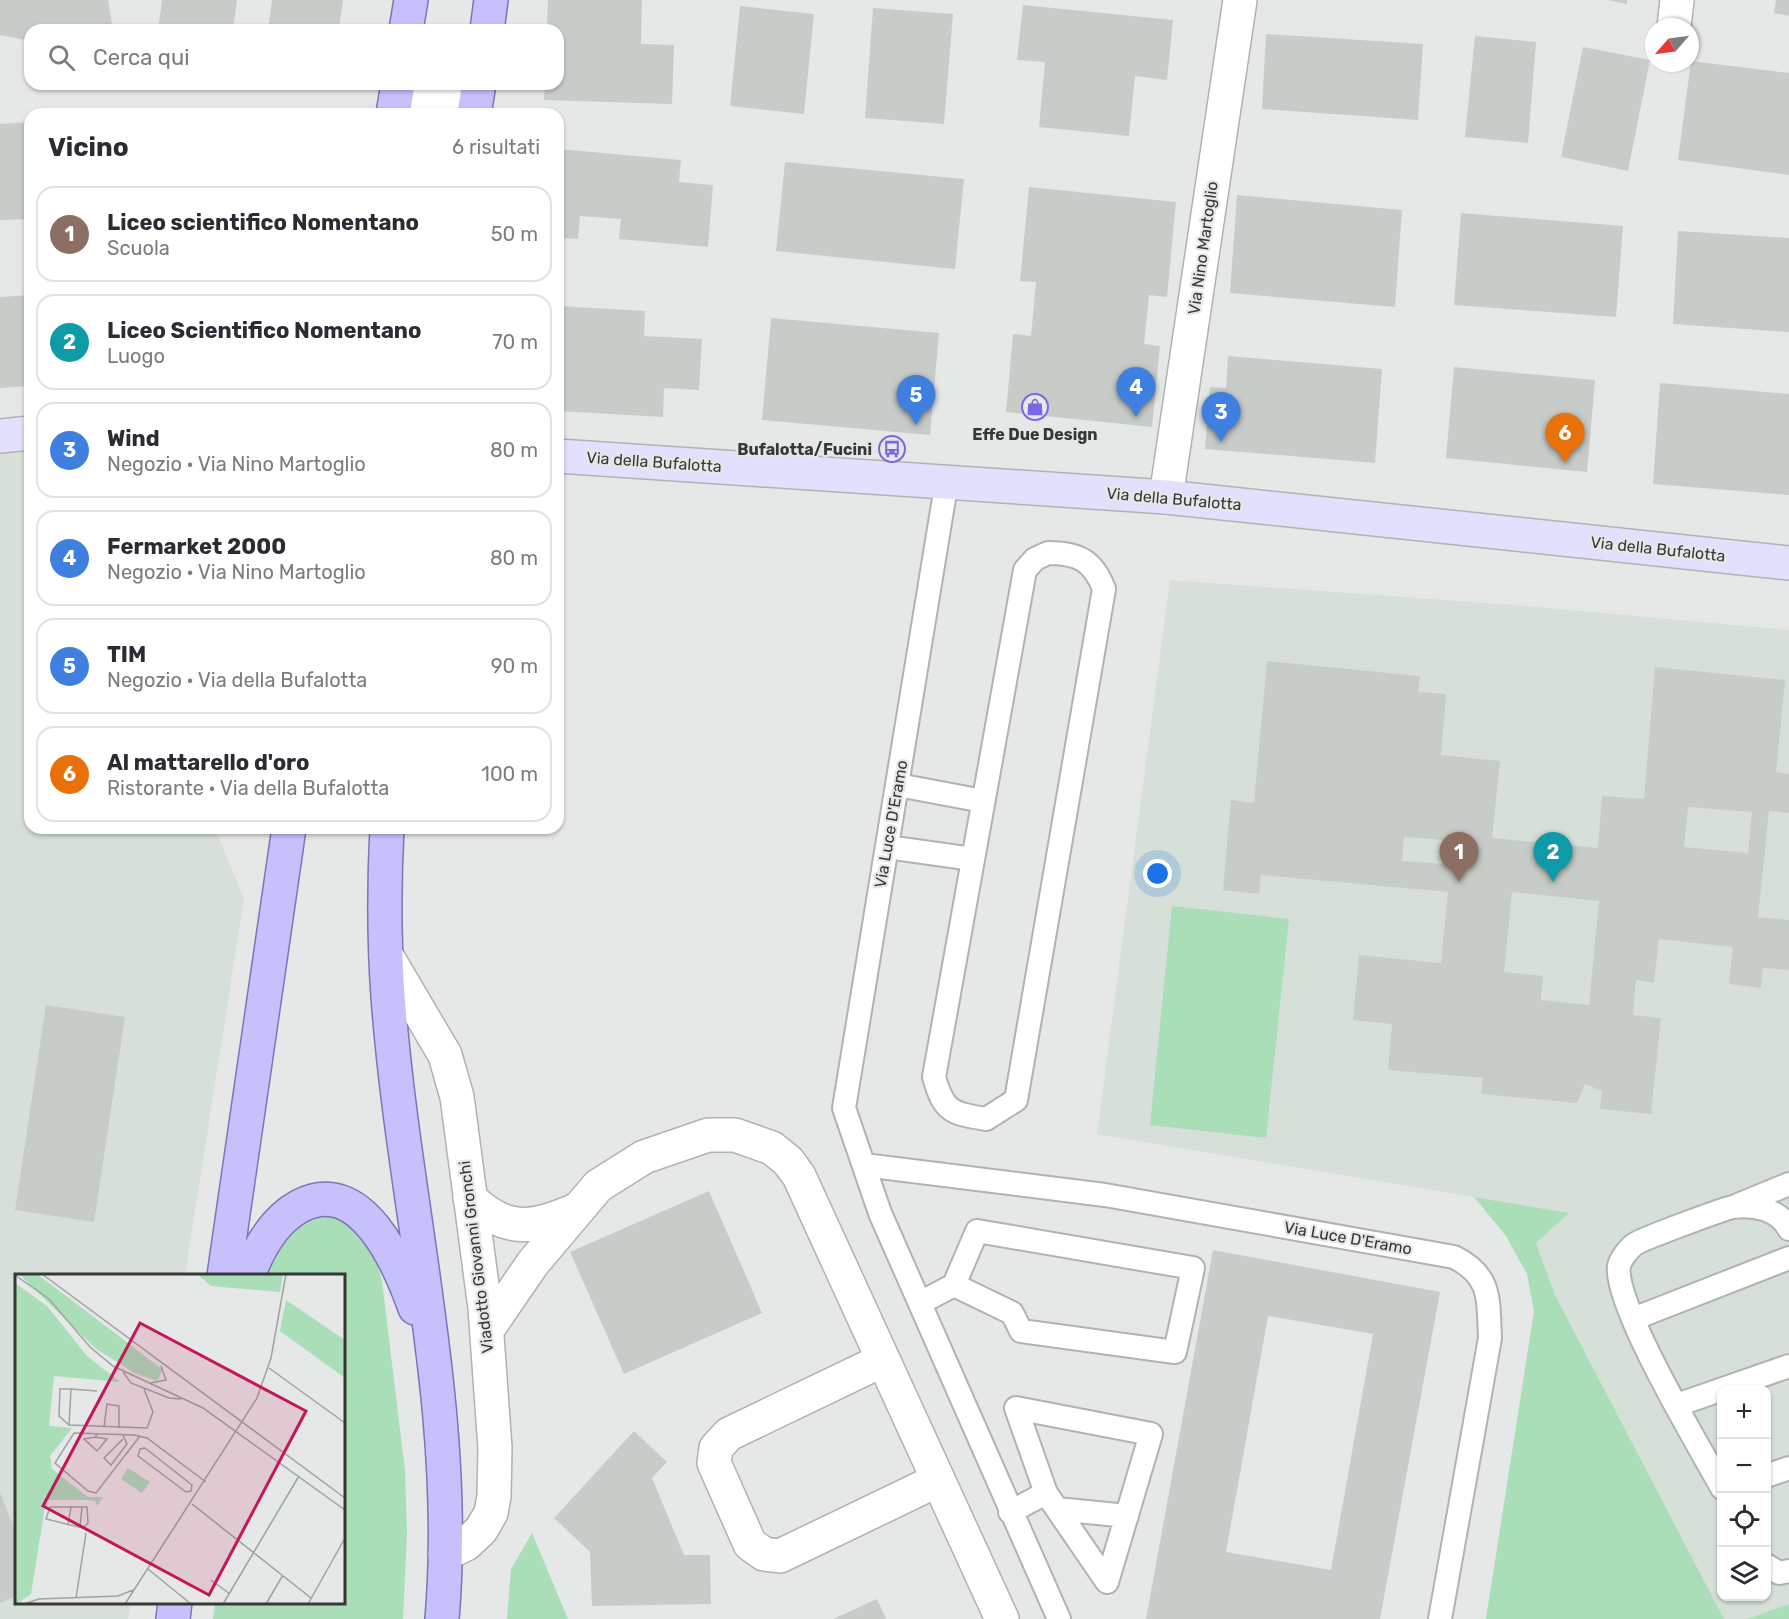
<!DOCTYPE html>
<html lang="it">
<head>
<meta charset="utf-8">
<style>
	body { margin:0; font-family:Rubik,sans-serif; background:#f2f2f3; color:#2b2b33 }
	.controls { position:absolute; right:18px; bottom:18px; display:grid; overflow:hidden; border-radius:12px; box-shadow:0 2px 4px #0004 }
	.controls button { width:54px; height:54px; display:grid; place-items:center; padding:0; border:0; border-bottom:2px solid #e1e1e2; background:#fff; color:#2b2b33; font:30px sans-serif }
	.compass { position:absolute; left:1645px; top:18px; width:54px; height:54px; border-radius:50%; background:#fff; box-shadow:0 2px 4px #0004; rotate:242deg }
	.you { position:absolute; left:1158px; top:874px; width:21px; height:21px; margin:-15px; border:4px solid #fff; border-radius:50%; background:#1a73e8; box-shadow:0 0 0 9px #1a73e833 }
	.badge { display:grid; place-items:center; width:39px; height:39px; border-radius:50%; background:#7c67e2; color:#fff; font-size:20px; font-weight:700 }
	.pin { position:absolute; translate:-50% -50px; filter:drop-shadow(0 2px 3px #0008) }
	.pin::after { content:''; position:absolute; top:32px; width:21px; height:18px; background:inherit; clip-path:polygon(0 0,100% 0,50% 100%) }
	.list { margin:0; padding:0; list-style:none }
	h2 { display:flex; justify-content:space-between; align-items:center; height:78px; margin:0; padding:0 24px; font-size:26px }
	h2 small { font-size:20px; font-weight:400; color:#7c7c81 }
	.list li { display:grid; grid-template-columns:39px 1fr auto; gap:18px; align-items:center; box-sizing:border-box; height:96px; margin:0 12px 12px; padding:0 12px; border:2px solid #e1e1e2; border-radius:18px }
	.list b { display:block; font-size:22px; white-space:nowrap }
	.list p { margin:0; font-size:20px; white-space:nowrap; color:#7c7c81 }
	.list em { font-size:20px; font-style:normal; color:#7c7c81 }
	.icon { flex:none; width:33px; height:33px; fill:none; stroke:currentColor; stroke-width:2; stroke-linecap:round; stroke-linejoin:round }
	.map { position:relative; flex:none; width:1789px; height:1619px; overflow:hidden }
	.search { position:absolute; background:#fff; box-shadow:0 2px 4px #0004; left:24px; top:24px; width:540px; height:66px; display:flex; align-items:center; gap:15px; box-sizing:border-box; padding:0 21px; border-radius:18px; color:#7c7c81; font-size:22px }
	.panel { position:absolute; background:#fff; box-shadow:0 2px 4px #0004; left:24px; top:108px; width:540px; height:726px; border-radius:18px }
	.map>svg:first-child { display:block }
	.built { fill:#d6e0d8; fill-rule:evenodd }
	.green { fill:#a9deb9 }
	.building { fill:#c8ccc9; fill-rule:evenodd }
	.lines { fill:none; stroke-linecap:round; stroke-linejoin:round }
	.lane-casing { stroke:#b0b3b1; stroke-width:26 }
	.street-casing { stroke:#b0b3b1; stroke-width:36 }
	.secondary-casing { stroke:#b0b3b1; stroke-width:36 }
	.primary-casing { stroke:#7c75b6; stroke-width:36 }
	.lane { stroke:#fff; stroke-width:22 }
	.street { stroke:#fff; stroke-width:33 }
	.secondary { stroke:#e3e0fe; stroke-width:33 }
	.primary { stroke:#c7c0fd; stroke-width:33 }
	.labels { text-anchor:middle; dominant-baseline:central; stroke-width:4.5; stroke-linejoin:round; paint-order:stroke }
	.street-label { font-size:16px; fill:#363837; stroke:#e5e8e6 }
	.poi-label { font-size:16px; font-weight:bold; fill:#363837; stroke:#e5e8e6 }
	.inset-road { fill:none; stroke:#9fa2a0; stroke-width:1.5 }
	.view { fill:#c2185b; fill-opacity:0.15; stroke:#c2185b; stroke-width:3 }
	.inset-edge { fill:none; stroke:#363837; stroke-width:3 }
</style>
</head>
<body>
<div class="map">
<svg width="1789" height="1619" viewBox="0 0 1789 1619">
	<rect width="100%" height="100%" fill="#e5e8e6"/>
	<path class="built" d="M 30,451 L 30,828 L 215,828 L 244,899 L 185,1275 L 16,1276 L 16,1602 L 131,1603 L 128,1619 L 0,1619 L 0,452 Z
		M 1170,580 L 1526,606 L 1789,630 L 1789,1604 L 1747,1619 L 1724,1619 L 1555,1295 L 1536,1243 L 1569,1213 L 1097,1134 ZM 1722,1390 L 1766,1390 L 1766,1596 L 1722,1596 Z"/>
	<path class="green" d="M 1172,906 L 1289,919 L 1266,1138 L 1150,1125 Z
		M 1474,1197 L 1569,1213 L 1536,1243 L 1555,1295 L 1724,1619 L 1486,1619 L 1534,1311 L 1527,1274 L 1506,1236 Z
		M 332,1214 C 362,1223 375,1252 382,1281 L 405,1471 L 407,1533 L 403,1619 L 213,1619 L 215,1603 L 344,1602 L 344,1276 L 264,1275 L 274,1243 L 315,1215 Z
		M 532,1533 L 568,1619 L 507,1619 L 511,1569 Z
		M 1789,1604 L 1789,1619 L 1747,1619 Z"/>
	<path class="building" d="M 0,0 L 108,0 L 113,30 L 30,30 L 30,41 L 0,35 Z
		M 162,0 L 237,0 L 233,30 L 158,30 Z
		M 272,0 L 343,0 L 339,30 L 268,30 Z
		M 548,0 L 642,0 L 641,44 L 674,45 L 672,104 L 544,100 L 545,84 L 558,84 L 558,30 L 547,30 Z
		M 1608,0 L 1627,0 L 1627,4 Z
		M 1776,0 L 1789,0 L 1789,16 L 1774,13 Z
		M 1023,5 L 1173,20 L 1167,80 L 1135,76 L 1129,136 L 1039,127 L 1045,62 L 1017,60 Z
		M 740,6 L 814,14 L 804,114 L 730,106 Z
		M 873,8 L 953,14 L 944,124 L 865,118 Z
		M 1266,34 L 1423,44 L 1418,120 L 1262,109 Z
		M 1475,36 L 1536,42 L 1528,143 L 1465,137 Z
		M 1583,47 L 1650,60 L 1628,171 L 1561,157 Z
		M 1691,61 L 1789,73 L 1789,175 L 1678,160 Z
		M 30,122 L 30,219 L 0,220 L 0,124 Z
		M 558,149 L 681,160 L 679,182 L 713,185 L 708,247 L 619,239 L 621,219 L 580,216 L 578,239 L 558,238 Z
		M 785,162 L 964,179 L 955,269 L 776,251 Z
		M 1029,187 L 1176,202 L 1167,297 L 1149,295 L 1144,344 L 1160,346 L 1152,427 L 1006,412 L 1013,334 L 1031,336 L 1036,282 L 1020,281 Z
		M 1237,195 L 1402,210 L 1395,307 L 1230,293 Z
		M 1461,213 L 1623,226 L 1616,317 L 1454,305 Z
		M 1678,231 L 1789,238 L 1789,332 L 1673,324 Z
		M 30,295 L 30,386 L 0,388 L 0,297 Z
		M 558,306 L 645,311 L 644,336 L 702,339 L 699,390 L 664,388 L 663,417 L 558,411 Z
		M 771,318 L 939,333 L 930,435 L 762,420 Z
		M 1228,356 L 1382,369 L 1375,463 L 1205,449 L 1210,387 L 1226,388 Z
		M 1454,367 L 1595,380 L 1587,472 L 1446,458 Z
		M 1660,383 L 1789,394 L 1789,495 L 1653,484 Z
		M 1267,661 L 1420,676 L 1418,692 L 1446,694 L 1441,755 L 1500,761 L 1492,838 L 1598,848 L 1602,796 L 1644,799 L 1655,667 L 1785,680 L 1776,772 L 1789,774 L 1789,813 L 1769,811 L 1758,917 L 1789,920 L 1789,970 L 1763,968 L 1761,988 L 1729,984 L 1733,947 L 1659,939 L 1654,983 L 1636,980 L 1633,1015 L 1661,1018 L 1651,1114 L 1600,1109 L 1602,1091 L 1585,1084 L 1577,1103 L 1481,1094 L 1483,1078 L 1388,1070 L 1392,1024 L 1353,1020 L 1359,955 L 1441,963 L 1448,892 L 1261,875 L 1259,894 L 1223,890 L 1231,800 L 1254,803 ZM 1688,807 L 1752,812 L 1748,853 L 1684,847 ZM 1404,837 L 1459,841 L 1458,865 L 1402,861 ZM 1512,892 L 1599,901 L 1589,1005 L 1541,1000 L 1543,976 L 1504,972 Z
		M 46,1005 L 125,1017 L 94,1222 L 15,1210 Z
		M 709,1191 L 762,1313 L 624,1374 L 570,1252 Z
		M 1213,1250 L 1440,1292 L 1380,1619 L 1146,1619 ZM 1268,1316 L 1373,1334 L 1331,1570 L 1226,1552 Z
		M 634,1431 L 667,1462 L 652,1478 L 684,1555 L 710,1555 L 711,1604 L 592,1606 L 590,1552 L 554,1518 Z
		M 0,1492 L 16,1533 L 16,1596 L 0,1603 Z
		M 877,1599 L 886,1619 L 833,1619 Z"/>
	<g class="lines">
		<defs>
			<path id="lane" d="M 947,480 L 844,1108 L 880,1213 L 1059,1619
				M 1048,553 C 1078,553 1093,560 1104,589 L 1016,1100 L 986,1119 C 951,1113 944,1112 934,1077 L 1025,570 L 1035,559 Z
				M 898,785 L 983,801
				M 887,847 L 973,859
				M 864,1165 L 1105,1195 L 1454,1257 C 1492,1276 1488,1299 1490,1338 L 1440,1619
				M 1738,1205 L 1789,1184
				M 920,1303 L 954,1285 L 977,1231 L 1193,1268 L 1175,1352 L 1021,1331 L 1012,1313 L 954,1285
				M 1633,1319 L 1789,1258
				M 1677,1405 L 1789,1366
				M 1766,1476 L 1789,1468
				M 1722,1488 C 1700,1448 1613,1303 1619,1266 C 1620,1260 1629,1248 1635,1244 C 1642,1239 1723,1209 1733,1207 C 1753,1204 1779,1209 1789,1229
				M 1057,1509 L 1127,1516
				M 1010,1512 L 1046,1493 L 1016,1408 L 1151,1434 L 1107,1582 L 1046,1493
				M 1766,1565 L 1779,1573 L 1789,1571"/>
			<path id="street" d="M 1674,27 L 1677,0
				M 396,97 L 475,109
				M 1166,497 L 1240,0
				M 386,955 L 445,1055 L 457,1097 L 485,1308 L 495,1448 L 494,1496 L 491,1513 L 481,1530 L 466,1544 L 445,1554
				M 470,1198 C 506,1234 534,1229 578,1209
				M 487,1330 L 533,1263 L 598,1186 L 644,1157 L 708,1135 L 735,1135 L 772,1148 L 788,1161 L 799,1176 L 1002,1619
				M 883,1360 L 729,1434 L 716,1448 L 714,1463 L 750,1544 L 764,1554 L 780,1556 L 938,1480"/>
			<path id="secondary" d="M 0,436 L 30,433
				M 558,456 L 1166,497 L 1789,563"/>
			<path id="primary" d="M 406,30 L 411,0
				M 487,30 L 491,0
				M 393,114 L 398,84
				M 474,114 L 479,84
				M 387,828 C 384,884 384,940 388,996 C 403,1204 460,1409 442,1619
				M 224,1276 L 289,828
				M 248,1276 C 258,1249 274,1220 300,1206 C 361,1174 399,1263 415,1308
				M 173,1619 L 175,1602"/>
		</defs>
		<use href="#lane" class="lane-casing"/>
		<use href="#street" class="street-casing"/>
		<use href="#secondary" class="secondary-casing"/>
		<use href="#primary" class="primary-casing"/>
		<use href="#lane" class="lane"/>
		<use href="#street" class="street"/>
		<use href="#secondary" class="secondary"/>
		<use href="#primary" class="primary"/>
	</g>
	<defs>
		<symbol id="shop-ring" viewBox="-11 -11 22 22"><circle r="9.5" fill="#e5e8e6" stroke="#7c67e2" stroke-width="1.5"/><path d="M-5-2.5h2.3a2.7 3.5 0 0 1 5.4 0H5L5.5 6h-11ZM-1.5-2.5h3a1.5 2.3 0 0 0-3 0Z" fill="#7c67e2"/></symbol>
		<symbol id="bus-ring" viewBox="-11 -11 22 22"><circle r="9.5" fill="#e5e8e6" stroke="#7c67e2" stroke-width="1.5"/><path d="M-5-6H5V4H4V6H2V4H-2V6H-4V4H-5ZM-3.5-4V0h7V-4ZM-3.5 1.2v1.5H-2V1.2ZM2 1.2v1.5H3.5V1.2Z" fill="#7c67e2"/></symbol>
	</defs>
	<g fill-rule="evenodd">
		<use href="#shop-ring" x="1020" y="392" width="30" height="30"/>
		<use href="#bus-ring" x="877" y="434" width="30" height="30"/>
	</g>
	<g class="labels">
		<g class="street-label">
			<text transform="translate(1203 248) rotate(-82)">Via Nino Martoglio</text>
			<text transform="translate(654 462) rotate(4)">Via della Bufalotta</text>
			<text transform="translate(1174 499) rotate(5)">Via della Bufalotta</text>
			<text transform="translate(1658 549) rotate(6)">Via della Bufalotta</text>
			<text transform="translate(891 824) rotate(-80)">Via Luce D'Eramo</text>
			<text transform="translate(1348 1238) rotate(10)">Via Luce D'Eramo</text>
			<text transform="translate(476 1257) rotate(-97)">Viadotto Giovanni Gronchi</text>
		</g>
		<g class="poi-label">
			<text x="1035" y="434">Effe Due Design</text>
			<text x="872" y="449" text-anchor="end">Bufalotta/Fucini</text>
		</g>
	</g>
	<g transform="translate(15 1274)">
		<rect width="330" height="330" fill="#e5e8e6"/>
		<path d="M 4,0 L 22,0 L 92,53 L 148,96 L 142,107 L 119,99 L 80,74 ZM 182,0 L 268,0 L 265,18 L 196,12 ZM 0,9 L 32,32 L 72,82 L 105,108 L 39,102 L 34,152 L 57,154 L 35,182 L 37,195 L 73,223 L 88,223 L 82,232 L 80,227 L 74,226 L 31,226 L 16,320 L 1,330 ZM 271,26 L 330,66 L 330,104 L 265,57 ZM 113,194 L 135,208 L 127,219 L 106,205 Z" fill="#a9deb9"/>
		<path class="inset-road" d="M 27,0 L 330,224M 0,1 L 34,25 L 75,73 L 98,92 L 188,134 L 330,236M 254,94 L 330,149M 108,98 L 116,109 L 154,124 L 166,125M 135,109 L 151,106 L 146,92M 56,115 L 82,117M 54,151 L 56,115 L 45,115 L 44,142 L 54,151 L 132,154 L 138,138 L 129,115M 89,153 L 92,130 L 104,132 L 104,154M 81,159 L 81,163 L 92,165 L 82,177 L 69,165 L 81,163M 108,161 L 112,170 L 96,191 L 89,184 L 108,165M 125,162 L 81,219 L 73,217 L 40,189 L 59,159 L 119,161 L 132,164 L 191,208M 130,174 L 177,211 L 176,217 L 171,218 L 123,182 L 125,175 ZM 177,230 L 296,324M 72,233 L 73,249 L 68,254 L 31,245 L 35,233 ZM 53,251 L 56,233M 65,253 L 67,233M 133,295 L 176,330M 196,306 L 215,320M 61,324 L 71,259M 9,330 L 24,325 L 103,322 L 118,316M 110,330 L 242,124 L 256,84 L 271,0M 208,330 L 284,202M 251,330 L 268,301M 293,330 L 330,264"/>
		<path class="view" d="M 125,49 L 291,137 L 194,321 L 28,232 Z"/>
		<rect width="330" height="330" class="inset-edge"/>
	</g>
</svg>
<div class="controls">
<button>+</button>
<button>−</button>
<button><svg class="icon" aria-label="locate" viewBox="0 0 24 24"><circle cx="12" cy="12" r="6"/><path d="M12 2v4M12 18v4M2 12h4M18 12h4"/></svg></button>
<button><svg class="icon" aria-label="layers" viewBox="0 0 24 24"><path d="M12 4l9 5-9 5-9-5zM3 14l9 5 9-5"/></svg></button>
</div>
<svg class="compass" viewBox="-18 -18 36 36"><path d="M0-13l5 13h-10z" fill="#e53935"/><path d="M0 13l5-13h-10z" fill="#7c7c81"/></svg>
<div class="you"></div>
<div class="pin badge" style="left:1459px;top:882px;background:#8d6e63">1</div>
<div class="pin badge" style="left:1553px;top:882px;background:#0f9aa8">2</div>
<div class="pin badge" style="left:1221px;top:442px;background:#3f7fe0">3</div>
<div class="pin badge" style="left:1136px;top:417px;background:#3f7fe0">4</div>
<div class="pin badge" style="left:916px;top:425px;background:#3f7fe0">5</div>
<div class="pin badge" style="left:1565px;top:463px;background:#e8710a">6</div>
<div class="search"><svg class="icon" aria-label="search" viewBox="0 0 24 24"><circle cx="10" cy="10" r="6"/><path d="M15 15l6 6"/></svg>Cerca qui</div>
<section class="panel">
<h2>Vicino<small>6 risultati</small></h2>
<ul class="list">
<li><span class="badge" style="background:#8d6e63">1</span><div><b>Liceo scientifico Nomentano</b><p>Scuola</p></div><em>50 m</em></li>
<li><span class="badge" style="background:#0f9aa8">2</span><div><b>Liceo Scientifico Nomentano</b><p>Luogo</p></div><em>70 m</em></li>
<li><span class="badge" style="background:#3f7fe0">3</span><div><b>Wind</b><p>Negozio · Via Nino Martoglio</p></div><em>80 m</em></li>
<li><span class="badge" style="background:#3f7fe0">4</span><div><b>Fermarket 2000</b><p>Negozio · Via Nino Martoglio</p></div><em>80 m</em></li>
<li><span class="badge" style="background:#3f7fe0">5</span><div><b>TIM</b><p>Negozio · Via della Bufalotta</p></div><em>90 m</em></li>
<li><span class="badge" style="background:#e8710a">6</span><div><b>Al mattarello d'oro</b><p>Ristorante · Via della Bufalotta</p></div><em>100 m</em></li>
</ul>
</section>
</div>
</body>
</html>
